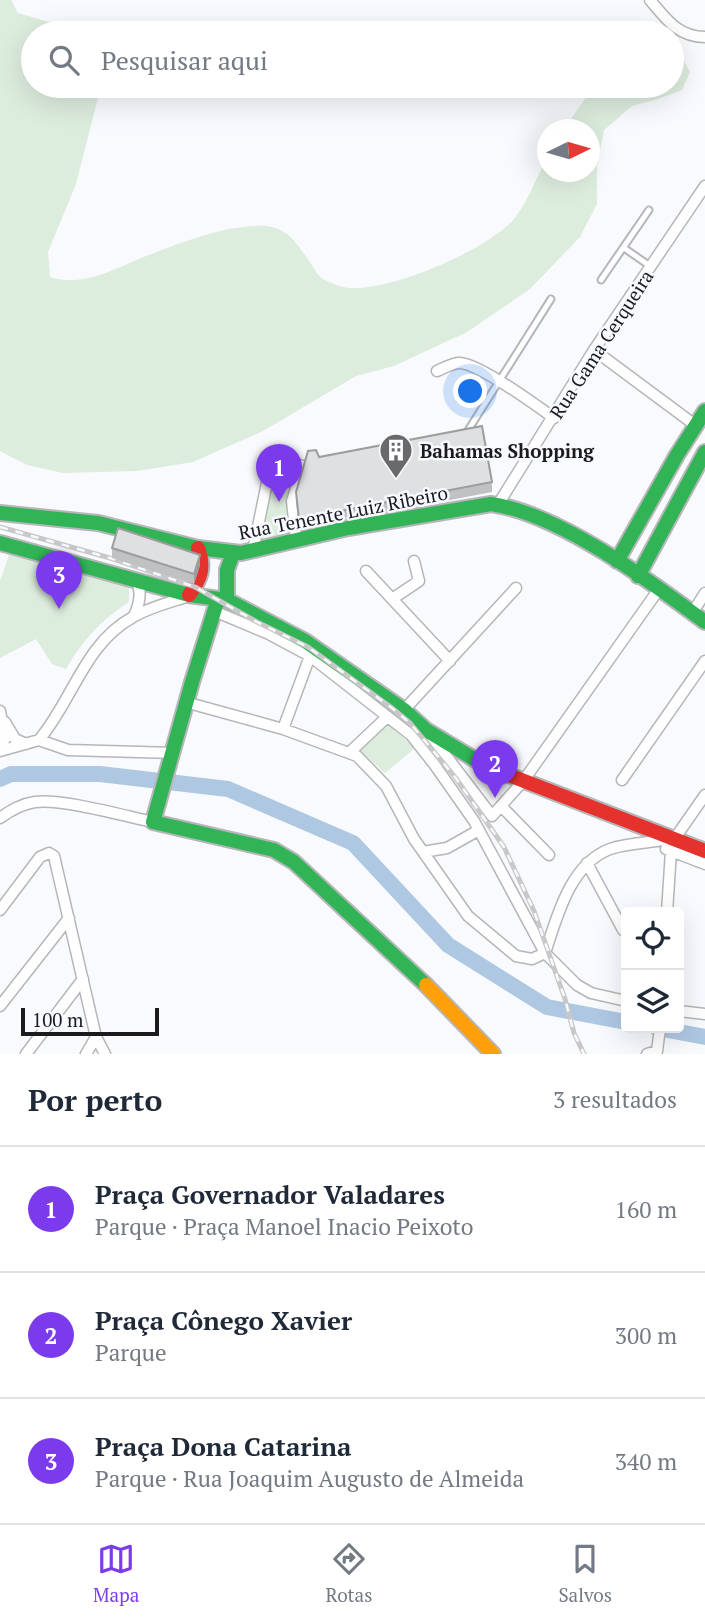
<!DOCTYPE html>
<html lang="pt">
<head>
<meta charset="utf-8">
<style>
	body { margin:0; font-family:"PT Serif",serif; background:#f6f6f7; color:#1f2937 }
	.controls { position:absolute; right:21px; bottom:21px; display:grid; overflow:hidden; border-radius:7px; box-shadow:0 7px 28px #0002 }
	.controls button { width:63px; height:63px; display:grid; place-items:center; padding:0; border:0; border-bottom:2px solid #e0e1e3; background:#fff; color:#1f2937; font:35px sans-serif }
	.compass { position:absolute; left:537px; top:119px; width:63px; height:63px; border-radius:50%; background:#fff; box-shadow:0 7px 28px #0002; rotate:85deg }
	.scale { position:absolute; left:21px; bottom:18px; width:138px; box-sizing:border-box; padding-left:7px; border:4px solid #1b1b1e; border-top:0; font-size:19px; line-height:24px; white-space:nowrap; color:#1b1b1e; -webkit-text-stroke:5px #f8f9fe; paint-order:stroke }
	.you { position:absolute; left:471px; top:392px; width:24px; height:24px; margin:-18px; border:5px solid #fff; border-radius:50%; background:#1a73e8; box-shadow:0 0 0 10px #1a73e833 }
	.badge { display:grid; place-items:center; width:46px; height:46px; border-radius:50%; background:#7c3aed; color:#fff; font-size:23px; font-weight:700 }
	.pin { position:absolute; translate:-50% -58px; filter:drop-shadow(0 2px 4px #0008) }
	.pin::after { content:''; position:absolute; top:37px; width:24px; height:21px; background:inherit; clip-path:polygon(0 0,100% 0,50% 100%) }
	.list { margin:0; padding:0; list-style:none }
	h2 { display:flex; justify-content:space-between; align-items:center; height:91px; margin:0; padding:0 28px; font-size:30px }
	h2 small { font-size:23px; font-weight:400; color:#747a83 }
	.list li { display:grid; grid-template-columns:46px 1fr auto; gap:21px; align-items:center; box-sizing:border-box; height:126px; padding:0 28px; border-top:2px solid #e0e1e3 }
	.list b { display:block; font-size:26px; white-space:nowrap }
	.list p { margin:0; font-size:23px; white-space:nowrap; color:#747a83 }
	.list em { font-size:23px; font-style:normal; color:#747a83 }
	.icon { flex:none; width:38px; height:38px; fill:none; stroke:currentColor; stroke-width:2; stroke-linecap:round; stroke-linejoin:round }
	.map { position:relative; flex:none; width:705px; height:1054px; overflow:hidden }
	.search { position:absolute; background:#fff; box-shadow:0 7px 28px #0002; left:21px; right:21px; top:21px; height:77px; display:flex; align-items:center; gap:18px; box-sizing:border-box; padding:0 24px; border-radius:38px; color:#747a83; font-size:26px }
	.sheet { height:469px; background:#fff }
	nav { display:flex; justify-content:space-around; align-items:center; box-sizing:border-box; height:98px; border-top:2px solid #e0e1e3; background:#fff; font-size:19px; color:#747a83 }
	nav a { display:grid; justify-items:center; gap:4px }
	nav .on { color:#7c3aed }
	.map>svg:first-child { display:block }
	.green { fill:#dcecdd }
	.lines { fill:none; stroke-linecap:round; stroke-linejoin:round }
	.river { stroke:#afc8e2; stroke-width:16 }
	.lane-casing { stroke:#b5b6b9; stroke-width:9 }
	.street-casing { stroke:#b5b6b9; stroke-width:13 }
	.fast-casing { stroke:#b5b6b9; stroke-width:18 }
	.slow-casing { stroke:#b5b6b9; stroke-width:18 }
	.jam-casing { stroke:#b5b6b9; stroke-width:18 }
	.lane { stroke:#fefeff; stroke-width:5 }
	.street { stroke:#fefeff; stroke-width:10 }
	.fast { stroke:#30b455; stroke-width:14 }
	.slow { stroke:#ff9f0a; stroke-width:14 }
	.jam { stroke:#e5322d; stroke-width:14 }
	.rail-casing { stroke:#c8c8c9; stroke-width:5 }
	.rail { stroke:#f8f9fe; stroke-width:2.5; stroke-dasharray:8; stroke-linecap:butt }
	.wall { fill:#c0c1c2 }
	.shaded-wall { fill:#9c9d9e }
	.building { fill:#dfe0e2; stroke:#9c9d9e; stroke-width:2 }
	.labels { text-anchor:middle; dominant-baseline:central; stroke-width:5; stroke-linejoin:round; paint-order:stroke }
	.street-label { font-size:19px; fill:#1b1b1e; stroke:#f8f9fe }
	.poi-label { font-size:19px; font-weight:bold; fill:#1b1b1e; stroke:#f8f9fe; text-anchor:start }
</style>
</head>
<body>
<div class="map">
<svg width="705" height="1054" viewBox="0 0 705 1054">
	<rect width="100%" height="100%" fill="#f9fafd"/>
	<path class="green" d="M 0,0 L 11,0 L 18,13 L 52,23 L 65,33 L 33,33 L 33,86 L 101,86 L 76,184 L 48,252 L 50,277 C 84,287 110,271 141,258 C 170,247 212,230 243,227 C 282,222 290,233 311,264 C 315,270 318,277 325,280 C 331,283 343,288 350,288 C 392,291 487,250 514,219 C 526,205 538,175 547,158 L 548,172 L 590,172 L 590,130 L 564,129 L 594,86 L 672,86 L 672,47 L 678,50 L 690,72 L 682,90 L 658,99 L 632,106 L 604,130 L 597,166 L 597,204 L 580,237 L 530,289 L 467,332 L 394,366 L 356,376 L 263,431 L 193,462 L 137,471 L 63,473 L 27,465 L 0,451 Z
		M 275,462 L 297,467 L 289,510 L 294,534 L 258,539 Z
		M 9,555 L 129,584 L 129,602 C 101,620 83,640 66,669 L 52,664 L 36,639 L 0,658 L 0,581 Z
		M 387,723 L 415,748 L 385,773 L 359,750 Z"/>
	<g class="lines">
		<path class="river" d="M 0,779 L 11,774 L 100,774 L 228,789 L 353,843 L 448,945 L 547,1007 L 626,1022
			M 657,1028 L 705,1037"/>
		<defs>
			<path id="lane" d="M 624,248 L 650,266
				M 601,280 L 649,210
				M 467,432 L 551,299"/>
			<path id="street" d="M 650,0 C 666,19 678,37 705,37
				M 594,350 L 695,425
				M 437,371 C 444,368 451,364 458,363 C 476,361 537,406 554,418
				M 499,503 L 594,350 L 705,186
				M 253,551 L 272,458 L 303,466 L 292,501 L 296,538
				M 366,571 L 450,661
				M 392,599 L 419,581 L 414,561
				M 214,611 L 269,634 L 310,656 L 411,735 L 434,764 L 474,821 L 545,953 L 577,985 L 591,993 L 626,1001
				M 693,612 L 705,593
				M 134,616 C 139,605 143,592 136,580
				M 185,702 L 283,729 L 357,756 L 386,786 L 414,839 L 468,916 L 516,956 L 532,959 L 545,953
				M 404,710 L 516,588
				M 0,711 L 5,739 L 0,746
				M 5,722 L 15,739 L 26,744
				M 283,729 L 310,656
				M 431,736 L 492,816 L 524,780 L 659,589
				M 39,740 C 73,700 84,644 133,617 C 150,607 171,602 189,596
				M 0,751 L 39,740 L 68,750 L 174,753
				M 350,752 L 387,717
				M 622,780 L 705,661
				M 501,806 L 549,855
				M 0,818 C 11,810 21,804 35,802 C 60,798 125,816 153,822
				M 666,849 L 705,864
				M 423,852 L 447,848 L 479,830
				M 587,863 L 623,930
				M 0,910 L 40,857 L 49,853 L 54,856 L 96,1037 L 105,1054
				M 667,912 L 671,851
				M 545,953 C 557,917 570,864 610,849 C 630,842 654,843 675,838 L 705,795
				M 0,1006 L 69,918
				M 679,1011 L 705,1014
				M 26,1054 L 83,979
				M 86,1054 L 96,1037
				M 647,1054 L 657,1051 L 660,1028"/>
			<path id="fast" d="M 0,513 L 98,523 L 198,548 L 241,553 L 348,528 L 491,504 C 558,513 650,581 705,622
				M 0,543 L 189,595 L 227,600 L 305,641 L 404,710 L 426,730 L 484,765 L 496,770
				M 617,561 L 677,455 L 705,411
				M 638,576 L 705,452
				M 218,599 L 192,682 L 153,822 L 274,850 L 294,862 L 426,985
				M 227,600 L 227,570 L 233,553"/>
			<path id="slow" d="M 426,985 L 493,1054"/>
			<path id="jam" d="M 189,595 C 201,579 205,567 198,548
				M 496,770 L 705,851"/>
		</defs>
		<use href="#lane" class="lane-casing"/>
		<use href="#street" class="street-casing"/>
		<use href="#fast" class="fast-casing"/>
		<use href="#slow" class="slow-casing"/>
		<use href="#jam" class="jam-casing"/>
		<use href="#lane" class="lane"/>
		<use href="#street" class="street"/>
		<use href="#fast" class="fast"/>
		<use href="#slow" class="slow"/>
		<use href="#jam" class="jam"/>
		<defs>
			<path id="rail" d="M 0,527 L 110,558 L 195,587 L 257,622 L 308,647 L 392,708 L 410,723 L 455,777 L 504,847 L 534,911 L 565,999 L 574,1033 L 584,1054"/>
		</defs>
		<use href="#rail" class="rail-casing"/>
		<use href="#rail" class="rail"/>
	</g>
	<path class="wall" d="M 319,457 L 492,482 L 492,492 L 299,529 L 296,502 L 296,492 Z
		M 112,548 L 200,565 L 194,584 L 112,558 Z"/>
	<path class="shaded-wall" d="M 200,555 L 200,565 L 194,584 L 194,574 Z"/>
	<path class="building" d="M 482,426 L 492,482 L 299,519 L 296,492 L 308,451 L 316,450 L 319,457 Z
		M 118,528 L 200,555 L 194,574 L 112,548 Z"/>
	<defs>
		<symbol id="building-pin" viewBox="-11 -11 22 30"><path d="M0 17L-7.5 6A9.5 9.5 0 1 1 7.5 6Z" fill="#69696c" stroke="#f8f9fe"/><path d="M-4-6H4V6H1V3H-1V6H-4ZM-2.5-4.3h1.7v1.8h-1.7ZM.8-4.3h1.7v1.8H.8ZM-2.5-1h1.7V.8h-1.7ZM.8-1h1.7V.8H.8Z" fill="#fff"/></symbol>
	</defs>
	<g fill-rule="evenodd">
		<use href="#building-pin" x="377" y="431" width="38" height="52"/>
	</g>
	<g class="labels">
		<g class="street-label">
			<text transform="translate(601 344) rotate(-57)">Rua Gama Cerqueira</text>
			<text transform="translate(343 512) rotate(-11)">Rua Tenente Luiz Ribeiro</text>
		</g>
		<g class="poi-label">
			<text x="420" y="450">Bahamas Shopping</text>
		</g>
	</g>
</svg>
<div class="controls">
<button><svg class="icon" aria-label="locate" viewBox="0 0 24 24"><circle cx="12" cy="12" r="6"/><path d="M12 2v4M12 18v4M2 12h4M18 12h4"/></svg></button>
<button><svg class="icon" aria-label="layers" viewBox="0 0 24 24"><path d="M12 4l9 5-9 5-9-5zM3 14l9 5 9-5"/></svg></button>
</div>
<svg class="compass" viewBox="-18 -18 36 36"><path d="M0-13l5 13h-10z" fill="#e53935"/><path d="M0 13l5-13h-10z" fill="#747a83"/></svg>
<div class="scale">100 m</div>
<div class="you"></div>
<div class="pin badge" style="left:279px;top:502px">1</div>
<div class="pin badge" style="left:495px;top:798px">2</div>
<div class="pin badge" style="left:59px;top:609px">3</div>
<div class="search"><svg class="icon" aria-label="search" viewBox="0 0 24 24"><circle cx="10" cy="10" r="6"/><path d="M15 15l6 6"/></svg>Pesquisar aqui</div>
</div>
<section class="sheet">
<h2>Por perto<small>3 resultados</small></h2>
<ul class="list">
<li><span class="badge">1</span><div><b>Praça Governador Valadares</b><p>Parque · Praça Manoel Inacio Peixoto</p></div><em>160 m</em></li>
<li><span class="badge">2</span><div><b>Praça Cônego Xavier</b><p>Parque</p></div><em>300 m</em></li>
<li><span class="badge">3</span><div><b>Praça Dona Catarina</b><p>Parque · Rua Joaquim Augusto de Almeida</p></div><em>340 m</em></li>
</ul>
</section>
<nav>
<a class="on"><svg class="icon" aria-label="map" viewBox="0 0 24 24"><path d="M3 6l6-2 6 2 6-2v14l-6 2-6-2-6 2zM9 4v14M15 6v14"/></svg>Mapa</a>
<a><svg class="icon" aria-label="directions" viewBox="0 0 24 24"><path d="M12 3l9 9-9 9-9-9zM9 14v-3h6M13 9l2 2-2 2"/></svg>Rotas</a>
<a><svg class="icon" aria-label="saved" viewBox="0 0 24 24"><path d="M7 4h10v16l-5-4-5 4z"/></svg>Salvos</a>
</nav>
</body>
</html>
